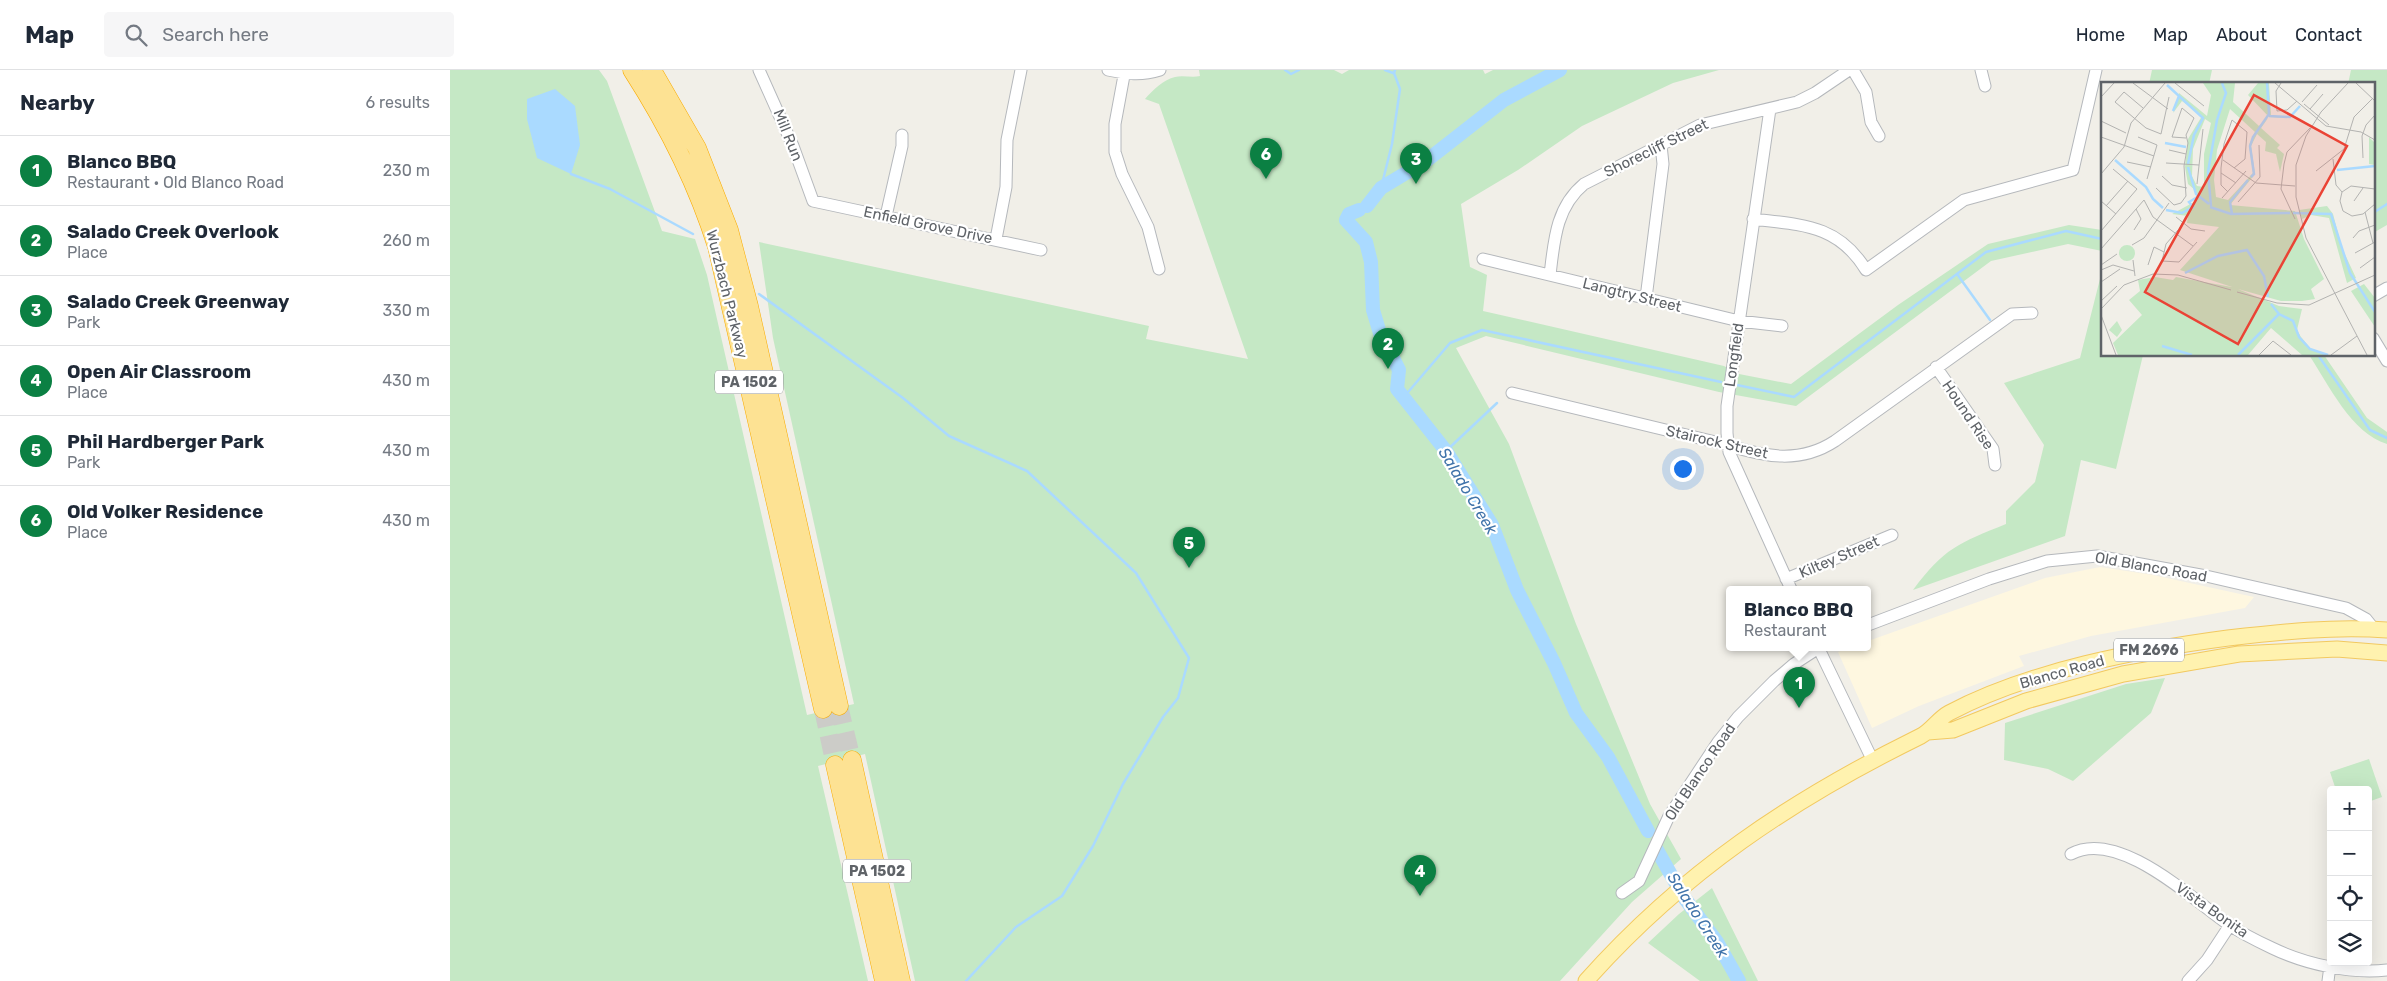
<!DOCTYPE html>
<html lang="en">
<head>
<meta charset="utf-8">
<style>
	body { margin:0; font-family:Rubik,sans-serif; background:#f6f6f7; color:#1f2937 }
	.controls { position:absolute; right:15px; bottom:15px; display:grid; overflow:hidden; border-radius:5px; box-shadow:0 5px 20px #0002 }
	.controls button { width:45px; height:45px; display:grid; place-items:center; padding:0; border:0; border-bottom:1px solid #e0e1e3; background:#fff; color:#1f2937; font:25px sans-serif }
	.you { position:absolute; left:1232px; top:398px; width:18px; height:18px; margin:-12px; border:4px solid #fff; border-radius:50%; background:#1a73e8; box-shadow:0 0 0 8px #1a73e833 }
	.badge { display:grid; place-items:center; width:32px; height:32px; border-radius:50%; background:#0b8043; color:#fff; font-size:16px; font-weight:700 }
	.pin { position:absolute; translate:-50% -41px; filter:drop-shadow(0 1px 2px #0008) }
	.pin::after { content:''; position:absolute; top:26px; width:18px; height:15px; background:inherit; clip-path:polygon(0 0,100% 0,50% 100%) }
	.popup { position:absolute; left:1276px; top:516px; width:145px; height:65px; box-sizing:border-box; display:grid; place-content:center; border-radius:5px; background:#fff; filter:drop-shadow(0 1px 4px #0005); font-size:16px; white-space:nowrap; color:#747a83 }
	.popup b { font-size:19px; color:#1f2937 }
	.popup::after { content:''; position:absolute; left:50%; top:100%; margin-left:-10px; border:10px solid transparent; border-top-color:#fff }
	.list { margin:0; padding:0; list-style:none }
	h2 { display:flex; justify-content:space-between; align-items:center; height:65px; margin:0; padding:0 20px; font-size:21px }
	h2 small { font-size:16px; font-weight:400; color:#747a83 }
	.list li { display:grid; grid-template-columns:32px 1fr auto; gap:15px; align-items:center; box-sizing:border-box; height:70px; padding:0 20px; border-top:1px solid #e0e1e3 }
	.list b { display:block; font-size:19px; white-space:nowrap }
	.list p { margin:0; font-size:16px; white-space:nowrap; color:#747a83 }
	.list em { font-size:16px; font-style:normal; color:#747a83 }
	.icon { flex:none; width:28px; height:28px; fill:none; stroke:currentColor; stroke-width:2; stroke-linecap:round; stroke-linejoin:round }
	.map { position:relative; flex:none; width:1937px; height:911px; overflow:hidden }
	header { display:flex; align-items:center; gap:30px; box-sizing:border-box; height:70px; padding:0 25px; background:#fff; border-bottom:1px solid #e0e1e3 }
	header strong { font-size:24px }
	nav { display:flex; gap:28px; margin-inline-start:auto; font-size:18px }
	.search { width:350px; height:45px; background:#f6f6f7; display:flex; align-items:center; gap:12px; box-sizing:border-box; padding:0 18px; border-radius:5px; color:#747a83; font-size:19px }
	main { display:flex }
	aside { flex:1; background:#fff }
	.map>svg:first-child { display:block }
	.commercial { fill:#fef7e0 }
	.green { fill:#c5e8c5 }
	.water { fill:#aadaff }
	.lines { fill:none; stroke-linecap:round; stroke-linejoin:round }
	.stream { stroke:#aadaff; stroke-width:2.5 }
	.river { stroke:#aadaff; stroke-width:14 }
	.highway-tunnel { stroke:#ccccc8; stroke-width:18; stroke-dasharray:18 9; stroke-linecap:butt }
	.minor-casing { stroke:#b5b8bc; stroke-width:13 }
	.major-casing { stroke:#f2c960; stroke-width:17 }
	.highway-casing { stroke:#f9ab00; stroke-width:19 }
	.minor { stroke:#fff; stroke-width:11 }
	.major { stroke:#fff2af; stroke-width:15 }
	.highway { stroke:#fde293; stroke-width:18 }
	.labels { text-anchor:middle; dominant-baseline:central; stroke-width:4.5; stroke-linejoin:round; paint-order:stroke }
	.shield { fill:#fff; stroke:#8f9295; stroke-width:1 }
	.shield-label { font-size:14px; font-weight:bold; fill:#5f6368 }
	.street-label { font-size:15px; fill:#5f6368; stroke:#fff }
	.water-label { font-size:16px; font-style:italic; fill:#4174aa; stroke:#fff }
	.inset-river { fill:none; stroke:#aadaff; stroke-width:2.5 }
	.inset-road { fill:none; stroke:#b3b3b1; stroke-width:1 }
	.view { fill:#ea4335; fill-opacity:0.15; stroke:#ea4335; stroke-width:2.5 }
	.inset-edge { fill:none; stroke:#5f6368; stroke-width:2.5 }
</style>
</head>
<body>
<header>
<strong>Map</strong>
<div class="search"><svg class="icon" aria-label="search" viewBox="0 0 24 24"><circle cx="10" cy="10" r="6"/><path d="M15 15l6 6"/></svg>Search here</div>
<nav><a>Home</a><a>Map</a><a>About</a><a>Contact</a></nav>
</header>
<main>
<aside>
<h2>Nearby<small>6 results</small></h2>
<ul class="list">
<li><span class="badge">1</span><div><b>Blanco BBQ</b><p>Restaurant · Old Blanco Road</p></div><em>230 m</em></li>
<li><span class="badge">2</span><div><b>Salado Creek Overlook</b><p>Place</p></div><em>260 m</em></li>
<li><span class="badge">3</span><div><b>Salado Creek Greenway</b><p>Park</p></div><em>330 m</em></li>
<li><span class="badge">4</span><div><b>Open Air Classroom</b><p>Place</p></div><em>430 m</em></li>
<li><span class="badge">5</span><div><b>Phil Hardberger Park</b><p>Park</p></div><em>430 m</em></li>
<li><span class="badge">6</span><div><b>Old Volker Residence</b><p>Place</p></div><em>430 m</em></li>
</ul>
</aside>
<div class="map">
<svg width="1937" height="911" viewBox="0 0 1937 911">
	<rect width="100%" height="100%" fill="#f1efe8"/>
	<path class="commercial" d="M 1650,497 L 1703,505 L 1804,527 L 1795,538 L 1641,566 L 1569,586 L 1574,596 L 1469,636 L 1422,658 L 1388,582 L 1402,577 L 1418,577 L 1418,571 L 1595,508 Z"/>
	<path class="green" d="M 0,0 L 149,0 L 157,11 L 212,161 L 245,169 L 257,205 L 357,645 L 404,634 L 323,268 L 309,172 L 699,256 L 696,269 L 798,289 L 709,34 L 695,29 C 702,21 714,9 725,7 C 733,5 742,8 750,6 L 749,0 L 884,0 L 892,4 L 899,0 L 1033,0 L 1035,4 L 1043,0 L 1269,0 L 1223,13 L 1132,56 L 1068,100 L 1011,134 L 1020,197 L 1037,205 L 1033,241 L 1274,296 L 1289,304 L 1341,314 L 1448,235 L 1538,174 L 1619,155 L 1652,160 L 1652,181 L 1618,174 L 1541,191 L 1346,336 L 1269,322 L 1036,266 L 1006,278 L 1059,374 L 1126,554 L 1200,734 L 1231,789 L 1182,832 L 1110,911 L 465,911 L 415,684 L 368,696 L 418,911 L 0,911 Z
		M 1702,0 L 1762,0 L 1759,14 L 1699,14 Z
		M 1901,0 L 1937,0 L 1937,155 L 1923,163 L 1923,14 L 1898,14 Z
		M 1652,201 L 1652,285 L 1693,285 L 1666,399 L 1631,390 L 1615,466 L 1463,520 C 1494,478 1509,473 1556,454 L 1556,441 L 1585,412 L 1594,375 L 1554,313 L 1630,288 Z
		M 1859,285 L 1874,285 L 1917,348 L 1937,362 L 1937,374 C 1901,363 1879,315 1859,285 Z
		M 1715,608 L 1701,643 L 1623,711 L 1598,699 L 1554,690 L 1555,653 L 1676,614 Z
		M 1919,689 L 1932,727 L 1918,732 L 1918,720 L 1886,720 L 1880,702 Z
		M 1262,818 L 1308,911 L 1250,911 L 1198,873 L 1229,844 Z"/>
	<path class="water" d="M 105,19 L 125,36 L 130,75 L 121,104 L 87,88 L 77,49 L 77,29 Z"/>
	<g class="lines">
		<path class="stream" d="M 835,0 L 841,4 L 849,0
			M 935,0 L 943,3
			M 121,104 L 160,119 L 243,164
			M 931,118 L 942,74 L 950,19 L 944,3 L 945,0
			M 1923,143 L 1937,134
			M 1507,204 L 1540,250
			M 309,224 L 453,328 L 499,366 L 577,401 L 686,503 L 739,588 L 728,628 L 713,647 L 673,714 L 643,776 L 612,826 L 566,857 L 516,911
			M 1868,285 L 1920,360 L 1937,368
			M 1287,315 L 1344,327 L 1536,182 L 1616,161 L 1652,169
			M 953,328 L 1000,273 L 1032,260 L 1271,312
			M 996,381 L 1047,333"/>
		<path class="river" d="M 917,136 L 931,118 L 976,91 L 1054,30 L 1110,0
			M 909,140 L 899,144 L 896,150 L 916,172 L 921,192 L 923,240 L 935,280 L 942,286 L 949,300 L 947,319 L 996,381 L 1042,455 L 1067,520 L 1104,593 L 1126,643 L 1158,687 L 1198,761
			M 1207,780 L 1233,826 L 1267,872 L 1289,911"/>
		<path class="highway-tunnel" d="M 389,636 L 402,690
			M 373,639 L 385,695"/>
		<defs>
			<path id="minor" d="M 309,0 L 343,76 L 363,131 L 591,180
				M 658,0 C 677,4 691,6 710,0
				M 675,0 L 665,54 L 665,82 L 672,104 L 698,157 L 709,199
				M 1403,0 L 1416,22 L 1421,52 L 1429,66
				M 1531,0 L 1535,16
				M 1320,39 L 1277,336 L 1277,363 L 1279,382 L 1341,519
				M 436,146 L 452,76 L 452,65
				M 1303,149 C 1351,155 1388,154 1416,200 L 1514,130 L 1623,100 L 1646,0
				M 546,169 L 556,117 L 557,70 L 571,0
				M 1033,189 L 1289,251 L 1332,256
				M 1100,205 C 1104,171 1106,137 1134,114 L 1250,55 L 1347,32 L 1365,23 L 1399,0
				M 1923,226 L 1937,218
				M 1196,228 L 1213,94 L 1211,75
				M 1923,268 L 1937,291
				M 1486,297 L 1543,379 L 1545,395
				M 1062,323 L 1278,375 C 1315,387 1350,394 1385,371 L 1562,244 L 1582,243
				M 1336,509 L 1442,465
				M 1418,555 L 1539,509 L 1597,491 L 1647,486 L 1756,506 L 1896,538 L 1916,549 L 1924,559
				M 1368,577 L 1422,689
				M 1621,784 C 1668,758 1742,829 1778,854 C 1791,863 1807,871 1822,878 C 1855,894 1900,904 1937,900
				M 1172,823 L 1189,811 L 1219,746 L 1268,672 L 1288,647 L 1324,611 L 1344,594 L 1370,577
				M 1738,911 L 1757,890 L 1780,855
				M 1878,911 L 1880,896"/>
			<path id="major" d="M 1478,662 L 1503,660 L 1576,631 L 1673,604 L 1789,584 L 1887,579 L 1937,583
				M 1136,911 C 1233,802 1341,730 1471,666 C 1482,660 1488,649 1499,643 C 1580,600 1688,580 1778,568 C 1831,562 1884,556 1937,560"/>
			<path id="highway" d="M 182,0 C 218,56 247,113 267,177 L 373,639
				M 202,0 L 247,78 L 279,160 L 299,236 L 389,636
				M 402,690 L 451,911
				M 385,695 L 434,911"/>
		</defs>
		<use href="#minor" class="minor-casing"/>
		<use href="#major" class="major-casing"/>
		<use href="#highway" class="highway-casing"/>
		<use href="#minor" class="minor"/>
		<use href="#major" class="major"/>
		<use href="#highway" class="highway"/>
	</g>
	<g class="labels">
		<g class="shield">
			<rect x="265" y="300.5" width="68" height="23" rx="4"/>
			<rect x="1664" y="568.5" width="70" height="23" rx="4"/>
			<rect x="393" y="789.5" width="68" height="23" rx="4"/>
		</g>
		<g class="shield-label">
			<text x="299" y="312">PA 1502</text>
			<text x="1699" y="580">FM 2696</text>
			<text x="427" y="801">PA 1502</text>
		</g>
		<g class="street-label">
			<text transform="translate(338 65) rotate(68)">Mill Run</text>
			<text transform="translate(1206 78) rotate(-26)">Shorecliff Street</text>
			<text transform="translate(478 155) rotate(12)">Enfield Grove Drive</text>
			<text transform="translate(277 224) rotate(76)">Wurzbach Parkway</text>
			<text transform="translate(1182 225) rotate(14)">Langtry Street</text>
			<text transform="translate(1284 285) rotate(-82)">Longfield</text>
			<text transform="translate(1518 345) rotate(56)">Hound Rise</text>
			<text transform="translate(1267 372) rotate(13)">Stairock Street</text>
			<text transform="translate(1389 487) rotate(-23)">Kiltey Street</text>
			<text transform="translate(1701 497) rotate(10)">Old Blanco Road</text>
			<text transform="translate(1612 602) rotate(-16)">Blanco Road</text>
			<text transform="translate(1250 702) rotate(-56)">Old Blanco Road</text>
			<text transform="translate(1762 840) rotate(35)">Vista Bonita</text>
		</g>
		<g class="water-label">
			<text transform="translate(1018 421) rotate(59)">Salado Creek</text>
			<text transform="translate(1248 845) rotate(57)">Salado Creek</text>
		</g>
	</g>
	<g transform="translate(1651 12)">
		<rect width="274" height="274" fill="#f1efe8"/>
		<path d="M 102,1 L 134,1 L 132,20 L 158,44 L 167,36 L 160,46 L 179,63 L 176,66 L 183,72 L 179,90 L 175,72 L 164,69 L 165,60 L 156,52 L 150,64 L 154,92 L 129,123 L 194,129 L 203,157 L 223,197 L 210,207 L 214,217 L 201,219 L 180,219 L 137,207 L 178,224 L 201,227 L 196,248 L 200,255 L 210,267 L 228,273 L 201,273 L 170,246 L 147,273 L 17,273 L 12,261 L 41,233 L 28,218 L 39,209 L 37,198 L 54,195 L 72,198 L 75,195 L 131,205 L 79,188 L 118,145 L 86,141 L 87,134 L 71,132 L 95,119 L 95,109 L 87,102 L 84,85 L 87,57 L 101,34 L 81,19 L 72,31 L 78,11 L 106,34 L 110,13 ZM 129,27 L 154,50 L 148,63 L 152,91 L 127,118 L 115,115 L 113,98 L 116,68 ZM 104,37 L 110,41 L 103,72 L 103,105 L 96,104 L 91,94 L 92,67 ZM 157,1 L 168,1 L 170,33 L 173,35 L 188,34 L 200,24 L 188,36 L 168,35 L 147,13 ZM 268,55 L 274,61 L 274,83 L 268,82 ZM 226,124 L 232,132 L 241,166 L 255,196 L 246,201 L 228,136 L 210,133 L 201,137 L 198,128 ZM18 171a8 8 0 1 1 16 0a8 8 0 1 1-16 0ZM 263,202 L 274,216 L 274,245 L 250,209 ZM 16,239 L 21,248 L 16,255 L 8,248 Z" fill="#c5e8c5" fill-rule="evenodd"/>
		<path class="inset-river" d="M 66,3 L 102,36 L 93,53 L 87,82M 72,29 L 78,14M 168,34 L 189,35 L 199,24M 64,61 L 85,65M 14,78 L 45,105 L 52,117 L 62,126M 87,85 L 95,112 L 108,122M 236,88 L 274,84M 150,95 L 153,92 L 149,64 L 152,55 L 168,32 L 166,1M 110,124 L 107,90 L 116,38 L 125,11 L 121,1M 109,125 L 130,132 L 189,131M 65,128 L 81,131 L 92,125 L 88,120 L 98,114M 192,131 L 230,132 L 249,191 L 274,230M 131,132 L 129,120 L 147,98M 84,191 L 117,174 L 146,168 L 163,194 L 167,215M 170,222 L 178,232 L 192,239 L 198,255 L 209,267 L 227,273M 61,264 L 91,273M 137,273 L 178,232"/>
		<path class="inset-road" d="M 32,1 L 67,27M 74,1 L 103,24M 174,1 L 225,44 L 260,50 L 274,58M 180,1 L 175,9 L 176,29 L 186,28 L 196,19M 247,1 L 220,30 L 205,54 L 195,83 L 195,115 L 205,156 L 266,273M 255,1 L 274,19M 0,15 L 13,1M 201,20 L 216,3M 203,22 L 228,43M 42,26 L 23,10 L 14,20 L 45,46 L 60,52 L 68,15M 209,27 L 222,12M 0,39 L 25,51M 0,55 L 53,74M 37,55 L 56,63 L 46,97M 68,68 L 85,72M 262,76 L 261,54 L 265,43 L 274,33M 232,77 L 235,103 L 241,110M 122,78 L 155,101 L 194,104M 26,80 L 50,85M 65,81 L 98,83M 215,89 L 243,67 L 253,35 L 272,16M 120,91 L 135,101M 0,92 L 23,65 L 30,41 L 64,1M 61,94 L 71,103 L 86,106M 96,102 L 102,47M 55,106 L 73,123 L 80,121 L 85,114 L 83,84 L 87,61 L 85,53 L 93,36 L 81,26 L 71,55 L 85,56M 274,107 L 250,104 L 241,110 L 239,119 L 242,129 L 251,134 L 262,132 L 274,122M 127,110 L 120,103 L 120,86 L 123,62 L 131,38 L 146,50 L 144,77 L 133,86M 121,116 L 145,89M 0,119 L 15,132M 253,119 L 262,106M 137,120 L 159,95 L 158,63M 5,124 L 27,99M 264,130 L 272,161M 75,135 L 90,147 L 104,149M 194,137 L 180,107 L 183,82 L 186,70 L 209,46M 33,148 L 40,137 L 35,127M 77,148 L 65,162 L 61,179 L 78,180 L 96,160M 0,149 L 36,107 L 12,87M 77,149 L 85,134M 252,156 L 258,149 L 274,143M 31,163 L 43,156 L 68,121M 0,167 L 43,118 L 52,135 L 92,164M 254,171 L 274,160M 32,178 L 34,194M 0,183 L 16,172M 47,183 L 53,165 L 63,170M 259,186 L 274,175M 0,188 L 12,183 L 33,189M 0,200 L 19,187M 136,210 L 176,221 L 208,223 L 274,193M 0,219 L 16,204M 0,227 L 23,203 L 52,192 L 77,193 L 130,208M 0,233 L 15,273M 158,273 L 172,259 L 190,273M 230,273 L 256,254"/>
		<path class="view" d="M 153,13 L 246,64 L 137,262 L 44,210 Z"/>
		<rect width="274" height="274" class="inset-edge"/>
	</g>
</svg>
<div class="controls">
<button>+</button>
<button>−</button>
<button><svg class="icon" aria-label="locate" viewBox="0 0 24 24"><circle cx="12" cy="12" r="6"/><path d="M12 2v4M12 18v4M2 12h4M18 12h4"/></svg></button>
<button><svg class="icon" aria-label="layers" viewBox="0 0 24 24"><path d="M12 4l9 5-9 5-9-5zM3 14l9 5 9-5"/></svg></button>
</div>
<div class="you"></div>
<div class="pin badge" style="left:1349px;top:638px">1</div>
<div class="popup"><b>Blanco BBQ</b>Restaurant</div>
<div class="pin badge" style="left:938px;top:299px">2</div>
<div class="pin badge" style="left:966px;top:114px">3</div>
<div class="pin badge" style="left:970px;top:826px">4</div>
<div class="pin badge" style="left:739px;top:498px">5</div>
<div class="pin badge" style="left:816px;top:109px">6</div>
</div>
</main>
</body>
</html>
